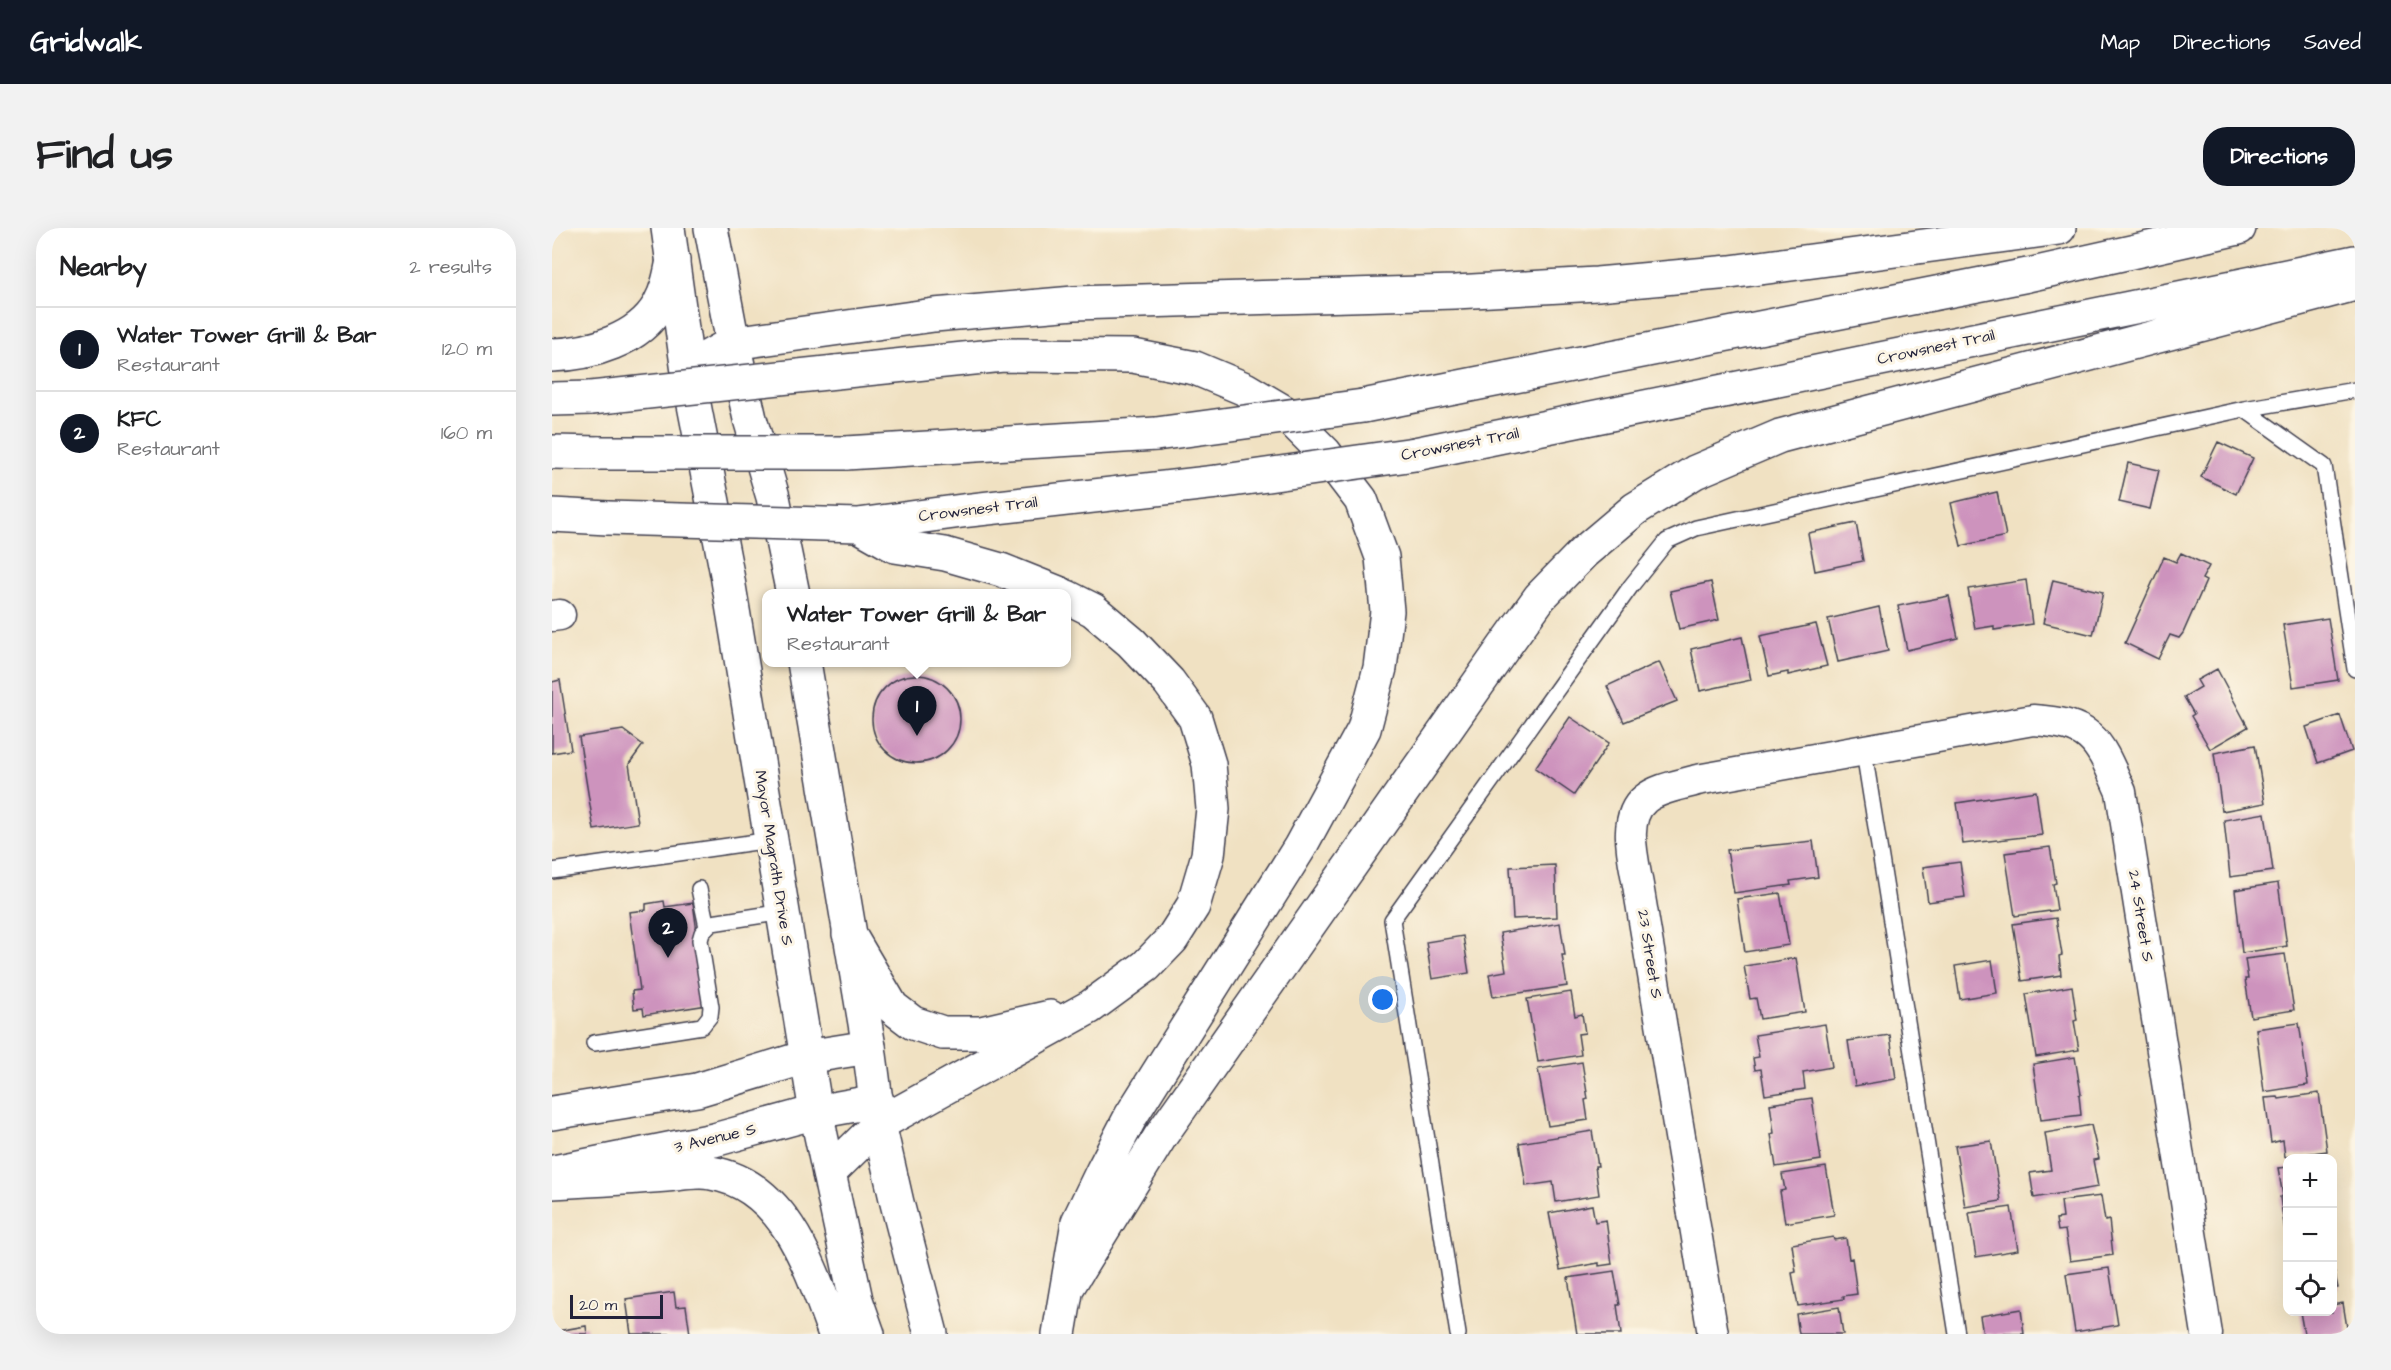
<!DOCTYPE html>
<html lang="en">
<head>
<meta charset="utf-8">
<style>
	body { margin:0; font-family:"Architects Daughter",sans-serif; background:#f2f2f2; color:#202124 }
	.controls { position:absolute; right:18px; bottom:18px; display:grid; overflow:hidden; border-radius:12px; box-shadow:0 6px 24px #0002 }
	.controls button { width:54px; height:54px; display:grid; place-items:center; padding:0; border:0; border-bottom:2px solid #e0e0e0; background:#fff; color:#202124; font:30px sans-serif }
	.scale { position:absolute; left:18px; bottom:15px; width:93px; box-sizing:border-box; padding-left:6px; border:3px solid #22223b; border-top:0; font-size:16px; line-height:21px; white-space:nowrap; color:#22223b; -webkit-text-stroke:4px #fcf5e5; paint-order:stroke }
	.you { position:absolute; left:831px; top:772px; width:21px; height:21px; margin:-15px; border:4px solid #fff; border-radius:50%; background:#1a73e8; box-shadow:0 0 0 9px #1a73e833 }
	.badge { display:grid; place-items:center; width:39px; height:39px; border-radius:50%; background:#111827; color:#fff; font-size:20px; font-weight:700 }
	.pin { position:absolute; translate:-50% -50px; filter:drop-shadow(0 2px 3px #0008) }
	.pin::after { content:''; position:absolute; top:32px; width:21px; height:18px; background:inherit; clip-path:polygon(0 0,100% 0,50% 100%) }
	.popup { position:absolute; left:210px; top:361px; width:309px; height:78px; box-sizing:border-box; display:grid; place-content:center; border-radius:12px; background:#fff; filter:drop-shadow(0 2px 4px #0005); font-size:20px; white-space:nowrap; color:#757577 }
	.popup b { font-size:22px; color:#202124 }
	.popup::after { content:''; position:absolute; left:50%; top:100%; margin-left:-12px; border:12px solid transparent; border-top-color:#fff }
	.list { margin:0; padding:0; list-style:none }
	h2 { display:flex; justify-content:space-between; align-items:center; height:78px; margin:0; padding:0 24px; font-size:26px }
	h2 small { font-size:20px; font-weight:400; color:#757577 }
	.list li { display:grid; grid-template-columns:39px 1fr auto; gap:18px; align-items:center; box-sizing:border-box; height:84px; padding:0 24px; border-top:2px solid #e0e0e0 }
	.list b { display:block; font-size:22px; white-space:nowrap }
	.list p { margin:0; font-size:20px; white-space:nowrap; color:#757577 }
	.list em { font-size:20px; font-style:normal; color:#757577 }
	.icon { flex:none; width:33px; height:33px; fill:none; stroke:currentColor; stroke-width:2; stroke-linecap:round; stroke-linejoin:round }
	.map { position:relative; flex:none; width:1803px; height:1106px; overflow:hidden; border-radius:24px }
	header { display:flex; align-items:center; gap:36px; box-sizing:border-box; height:84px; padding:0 30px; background:#111827; color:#fff }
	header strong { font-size:28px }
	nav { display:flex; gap:33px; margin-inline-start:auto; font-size:21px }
	.intro { display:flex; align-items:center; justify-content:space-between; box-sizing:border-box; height:144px; padding:0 36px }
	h1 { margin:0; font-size:42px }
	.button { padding:15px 27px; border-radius:24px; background:#111827; color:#fff; font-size:21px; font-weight:700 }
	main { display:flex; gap:36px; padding:0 36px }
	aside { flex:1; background:#fff; border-radius:24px; box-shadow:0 6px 24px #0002 }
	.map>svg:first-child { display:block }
	.building { fill:#cd93bd }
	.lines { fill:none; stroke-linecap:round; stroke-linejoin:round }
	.service-casing { stroke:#413f4f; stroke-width:18 }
	.minor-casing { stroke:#413f4f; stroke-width:33 }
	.secondary-casing { stroke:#413f4f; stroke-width:36 }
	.primary-casing { stroke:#413f4f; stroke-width:36 }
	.motorway-casing { stroke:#413f4f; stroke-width:36 }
	.service { stroke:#fff; stroke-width:15 }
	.minor { stroke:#fff; stroke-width:30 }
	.secondary { stroke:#fff; stroke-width:33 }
	.primary { stroke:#fff; stroke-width:33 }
	.motorway { stroke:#fff; stroke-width:33 }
	.motorway-bridge-casing { stroke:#413f4f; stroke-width:36; stroke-linecap:butt }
	.motorway-bridge { stroke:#fff; stroke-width:33 }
	.labels { text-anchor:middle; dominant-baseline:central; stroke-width:6; stroke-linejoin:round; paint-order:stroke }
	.street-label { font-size:16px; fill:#22223b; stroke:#fcf5e5 }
</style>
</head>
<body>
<header>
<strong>Gridwalk</strong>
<nav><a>Map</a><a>Directions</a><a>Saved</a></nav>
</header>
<div class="intro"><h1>Find us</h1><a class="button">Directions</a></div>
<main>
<aside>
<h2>Nearby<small>2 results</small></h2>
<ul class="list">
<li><span class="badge">1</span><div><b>Water Tower Grill &amp; Bar</b><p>Restaurant</p></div><em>120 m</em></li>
<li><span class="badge">2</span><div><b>KFC</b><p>Restaurant</p></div><em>160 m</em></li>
</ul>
</aside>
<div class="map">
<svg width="1803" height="1106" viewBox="0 0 1803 1106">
	<rect width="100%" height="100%" fill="#fcf5e5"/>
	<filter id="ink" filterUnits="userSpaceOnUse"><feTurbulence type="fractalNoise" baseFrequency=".0167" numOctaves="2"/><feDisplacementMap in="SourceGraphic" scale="12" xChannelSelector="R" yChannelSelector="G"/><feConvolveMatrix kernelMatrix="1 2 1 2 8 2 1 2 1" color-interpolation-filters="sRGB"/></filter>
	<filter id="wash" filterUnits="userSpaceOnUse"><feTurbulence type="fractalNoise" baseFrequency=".008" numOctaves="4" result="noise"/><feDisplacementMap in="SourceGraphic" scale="24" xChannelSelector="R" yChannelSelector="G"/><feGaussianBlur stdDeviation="1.35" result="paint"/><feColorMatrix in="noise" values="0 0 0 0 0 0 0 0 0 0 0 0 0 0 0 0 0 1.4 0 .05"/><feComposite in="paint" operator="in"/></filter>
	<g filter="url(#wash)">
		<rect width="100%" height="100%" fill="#f0e1c2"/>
		<g id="blocks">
			<path class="building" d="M 1666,214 L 1701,230 L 1684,266 L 1649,249 Z
				M 1576,235 L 1607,242 L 1598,281 L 1567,274 Z
				M 1445,264 L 1454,308 L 1409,318 L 1399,275 Z
				M 1304,295 L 1311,333 L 1263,343 L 1256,305 Z
				M 1629,325 L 1657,338 L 1650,351 L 1654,353 L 1631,405 L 1627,410 L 1618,407 L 1606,431 L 1573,415 L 1612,329 L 1624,334 Z
				M 1474,352 L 1480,396 L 1442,402 L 1442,398 L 1423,401 L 1416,361 Z
				M 1501,352 L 1551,364 L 1541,407 L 1491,395 Z
				M 1159,354 L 1167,392 L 1127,401 L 1118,363 Z
				M 1397,368 L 1406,410 L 1355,422 L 1346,378 Z
				M 1327,379 L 1336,423 L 1286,434 L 1276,391 Z
				M 1776,390 L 1786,452 L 1741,459 L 1731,397 Z
				M 1264,396 L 1275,438 L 1236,447 L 1236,444 L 1217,448 L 1208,408 Z
				M 1190,409 L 1199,452 L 1148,463 L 1139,421 Z
				M 1107,434 L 1125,473 L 1072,494 L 1055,458 Z
				M 1665,441 L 1696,499 L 1658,521 L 1639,488 L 1642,486 L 1632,469 L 1649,459 L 1645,452 Z
				M320 491a44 44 0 1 1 88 0a44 44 0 1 1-88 0Z
				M 8,452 L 19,522 L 0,525 L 0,454 Z
				M 1788,487 L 1800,523 L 1766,535 L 1754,499 Z
				M 1018,489 L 1057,515 L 1022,567 L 983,540 Z
				M 71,502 L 91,517 L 77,536 L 86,595 L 42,602 L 27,509 Z
				M 1703,517 L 1713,575 L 1670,583 L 1662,525 Z
				M 1484,563 L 1490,607 L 1411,616 L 1405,575 Z
				M 1713,585 L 1721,643 L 1678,649 L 1672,592 Z
				M 1261,613 L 1266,649 L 1238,653 L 1239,657 L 1182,665 L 1175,622 Z
				M 1498,619 L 1504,655 L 1501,656 L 1505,682 L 1463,688 L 1453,625 Z
				M 1408,634 L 1413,669 L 1376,674 L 1371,639 Z
				M 1003,637 L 1005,689 L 961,691 L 958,639 Z
				M 1726,655 L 1735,718 L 1690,725 L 1683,662 Z
				M 1228,665 L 1237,717 L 1193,724 L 1185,671 Z
				M 112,673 L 113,679 L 141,675 L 155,777 L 92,787 L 91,780 L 82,781 L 80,763 L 88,762 L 77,684 L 94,682 L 94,676 Z
				M 1504,690 L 1510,727 L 1507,728 L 1509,747 L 1470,753 L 1461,696 Z
				M 1008,695 L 1013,727 L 1010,727 L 1015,758 L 941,769 L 937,746 L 954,743 L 948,705 Z
				M 911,708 L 917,745 L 880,751 L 874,714 Z
				M 1733,726 L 1742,782 L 1699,789 L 1693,751 L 1696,751 L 1693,731 Z
				M 1244,730 L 1253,784 L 1208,791 L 1204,770 L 1198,771 L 1192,738 Z
				M 1440,732 L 1445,765 L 1408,771 L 1403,738 Z
				M 1520,758 L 1525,792 L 1522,793 L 1527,822 L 1484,829 L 1474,766 Z
				M 1019,764 L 1023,788 L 1030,786 L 1033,805 L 1026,806 L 1029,827 L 986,834 L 975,771 Z
				M 1747,795 L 1756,857 L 1712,864 L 1704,801 Z
				M 1273,796 L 1280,839 L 1251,844 L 1253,861 L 1213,867 L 1209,841 L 1203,842 L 1201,830 L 1207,829 L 1203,807 Z
				M 1338,807 L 1344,851 L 1303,858 L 1296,813 Z
				M 1523,829 L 1529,866 L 1527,867 L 1529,887 L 1489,892 L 1481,836 Z
				M 1030,834 L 1036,871 L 1033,872 L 1036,892 L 996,898 L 986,841 Z
				M 1767,865 L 1775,923 L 1733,929 L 1731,912 L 1719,915 L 1713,870 L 1726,869 L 1727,871 Z
				M 1260,870 L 1269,932 L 1224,939 L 1219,906 L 1222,905 L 1218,876 Z
				M 1539,897 L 1547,931 L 1541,932 L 1546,959 L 1482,970 L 1478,945 L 1499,942 L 1493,905 Z
				M 1040,903 L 1046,938 L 1043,938 L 1047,967 L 1004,974 L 1001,954 L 974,958 L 967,915 Z
				M 1439,913 L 1449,973 L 1413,979 L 1403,918 Z
				M 1274,939 L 1282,987 L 1233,995 L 1228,963 L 1233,962 L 1230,946 Z
				M 1736,939 L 1736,1003 L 1733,1003 L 1728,969 L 1731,968 L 1726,940 Z
				M 1549,968 L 1553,993 L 1557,992 L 1561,1027 L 1518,1033 L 1513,1002 L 1506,1003 L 1504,991 L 1511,990 L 1509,973 Z
				M 1040,977 L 1043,994 L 1054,992 L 1060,1036 L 1047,1038 L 1047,1035 L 1008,1042 L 997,985 Z
				M 1459,979 L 1466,1022 L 1424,1029 L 1417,985 Z
				M 1281,1009 L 1282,1012 L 1294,1010 L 1297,1031 L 1300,1030 L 1305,1066 L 1291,1068 L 1292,1071 L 1246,1078 L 1240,1045 L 1244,1044 L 1240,1016 Z
				M 1780,1033 L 1786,1060 L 1780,1061 Z
				M 1557,1040 L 1566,1097 L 1523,1104 L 1514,1046 Z
				M 1062,1043 L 1068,1077 L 1065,1077 L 1069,1106 L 1025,1106 L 1016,1050 Z
				M 122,1064 L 124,1079 L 134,1078 L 138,1106 L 79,1106 L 74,1071 Z
				M 1791,1075 L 1796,1106 L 1752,1106 L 1748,1084 L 1780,1084 L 1780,1077 Z
				M 1287,1079 L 1291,1106 L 1247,1106 L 1244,1086 Z
				M 1469,1081 L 1472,1106 L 1431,1106 L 1428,1088 Z
				M 34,1098 L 35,1106 L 0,1106 L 0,1104 Z"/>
		</g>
	</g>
	<g filter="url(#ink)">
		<use href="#blocks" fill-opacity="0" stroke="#413f4f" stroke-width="1.5"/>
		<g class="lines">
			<defs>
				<path id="service" d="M 1692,181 L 1803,162
					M 1312,524 L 1405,1106
					M 0,643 L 219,612
					M 147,661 L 155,699
					M 42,815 L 150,798 L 158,788 L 159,779 L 148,712 L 150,705 L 160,695 L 231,684
					M 906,1106 L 840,692 L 1079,358 L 1115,313 L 1144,300 L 1692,181 L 1772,238 L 1803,441"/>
				<path id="minor" d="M 0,388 L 8,387
					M 1161,1106 L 1087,663 C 1083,636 1068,591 1093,571 C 1106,560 1130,557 1145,552 L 1481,492 C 1542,496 1546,512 1569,564 L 1655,1106"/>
				<path id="secondary" d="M 116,0 L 137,151
					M 159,0 L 181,115
					M 0,885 L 145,862 L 254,829 L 317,819
					M 2,944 L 162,912 L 264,884 L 325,873"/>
				<path id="primary" d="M 181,115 L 198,191 L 221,269 L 241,366
					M 137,151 L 175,346 L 264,884 L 304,1072 L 316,1106
					M 252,434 L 317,819 L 327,896 L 345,975 L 379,1106
					M 0,954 C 38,952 76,950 114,947 C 128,946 145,942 159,945 C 235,957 260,1044 283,1106"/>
				<path id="motorway" d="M 0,127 C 38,126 87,112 107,77 C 115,63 118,48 121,32
					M 284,144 L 451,127 L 581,128 L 643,140 L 693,161 L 732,184 L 773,225 L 809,272 L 830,329 L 835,383 L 828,440 L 812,501 L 748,619 L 579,888 L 551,942 L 526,994 L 507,1106
					M 137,151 L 156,129 L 181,115 L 382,87 L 522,75 L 903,64 L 1045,56 L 1178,44 L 1507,0
					M 0,171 L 39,170
					M 811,178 L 1476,47 L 1687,0
					M 0,224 L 48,225
					M 294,225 L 604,206
					M 863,226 L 1803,34
					M 0,287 L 56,290
					M 306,297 L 410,283 L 665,254
					M 306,297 L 343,318 L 393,326 L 449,342 L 509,366
					M 297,706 L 340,779 L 361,795 L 391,805 L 429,805 L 498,789
					M 277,945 L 327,896 L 538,779 L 594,738 L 620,711 L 641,678 L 656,627 L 661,581 L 657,536 L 643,490 L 617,454 L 579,414 L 541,382 L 515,369
					M 515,1060 L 608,909 L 952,419 L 988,369 L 1032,324 L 1083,281 L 1143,244 L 1228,208 L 1803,56"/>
			</defs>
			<use href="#service" class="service-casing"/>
			<use href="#minor" class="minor-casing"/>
			<use href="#secondary" class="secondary-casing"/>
			<use href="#primary" class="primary-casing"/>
			<use href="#motorway" class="motorway-casing"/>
			<use href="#service" class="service"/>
			<use href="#minor" class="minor"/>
			<use href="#secondary" class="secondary"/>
			<use href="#primary" class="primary"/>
			<use href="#motorway" class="motorway"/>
			<defs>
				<path id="motorway-bridge" d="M 39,170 L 284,144
					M 604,206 L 811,178
					M 48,225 L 294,225
					M 665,254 L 863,226
					M 56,290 L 306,297"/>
			</defs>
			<use href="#motorway-bridge" class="motorway-bridge-casing"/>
			<use href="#motorway-bridge" class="motorway-bridge"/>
		</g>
	</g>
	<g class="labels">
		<g class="street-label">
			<text transform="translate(1384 119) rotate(-12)">Crowsnest Trail</text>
			<text transform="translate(908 216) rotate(-11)">Crowsnest Trail</text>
			<text transform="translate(426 281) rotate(-7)">Crowsnest Trail</text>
			<text transform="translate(222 630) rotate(81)">Mayor Magrath Drive S</text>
			<text transform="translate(1589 688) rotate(81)">24 Street S</text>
			<text transform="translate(1098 726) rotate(81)">23 Street S</text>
			<text transform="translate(163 910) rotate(-13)">3 Avenue S</text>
		</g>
	</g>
</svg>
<div class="controls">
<button>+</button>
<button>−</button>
<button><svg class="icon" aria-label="locate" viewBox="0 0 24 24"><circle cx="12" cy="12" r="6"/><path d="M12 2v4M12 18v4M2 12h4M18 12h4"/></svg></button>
</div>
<div class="scale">20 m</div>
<div class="you"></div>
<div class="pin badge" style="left:365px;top:508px">1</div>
<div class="popup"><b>Water Tower Grill &amp; Bar</b>Restaurant</div>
<div class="pin badge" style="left:116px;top:730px">2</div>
</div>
</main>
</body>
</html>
